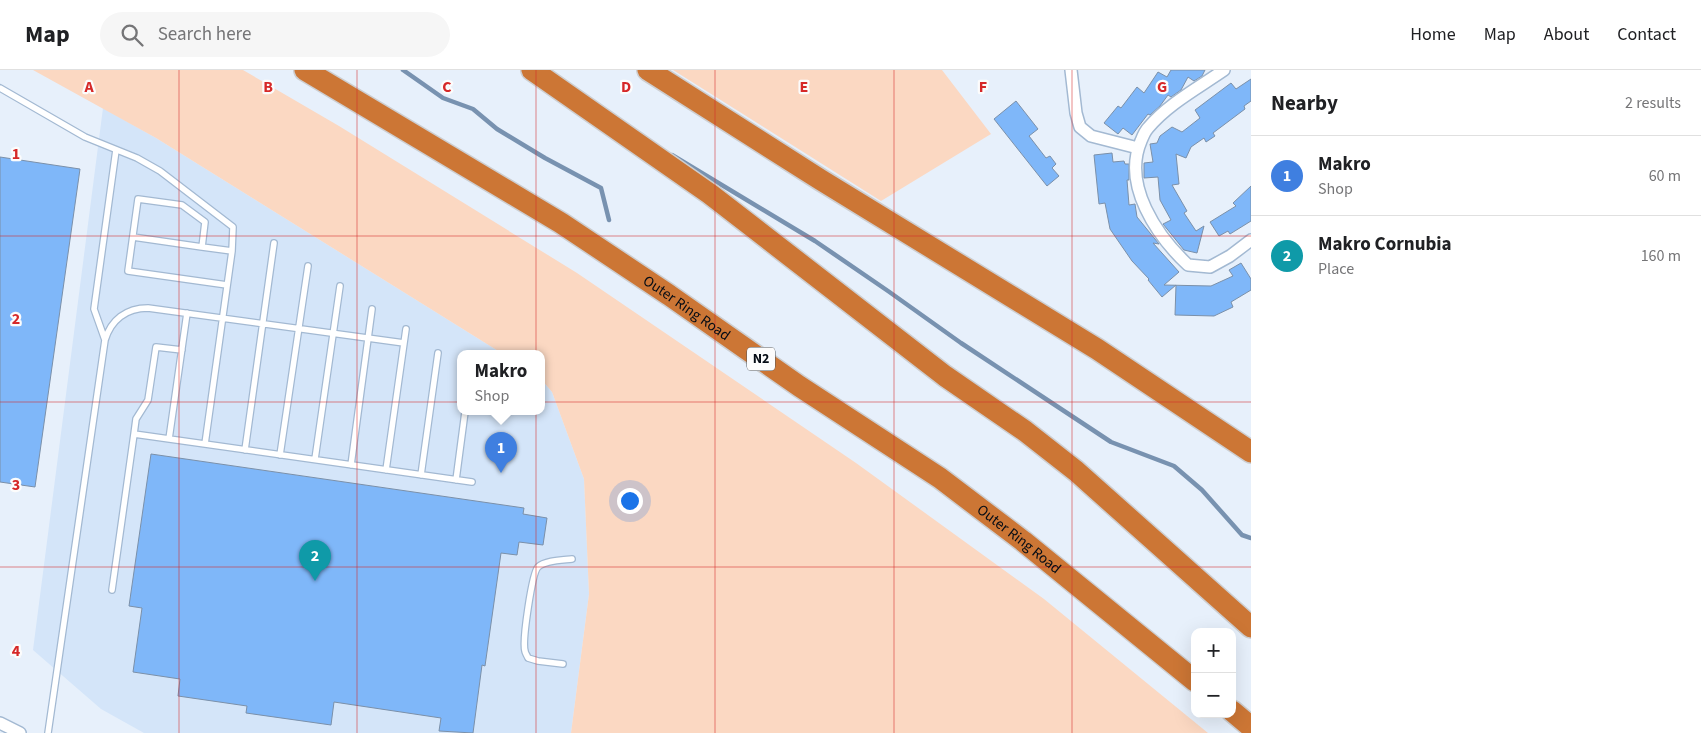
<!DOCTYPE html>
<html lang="en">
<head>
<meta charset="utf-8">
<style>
	body { margin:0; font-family:"Source Sans 3",sans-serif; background:#f6f6f6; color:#202124 }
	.controls { position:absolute; right:15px; bottom:15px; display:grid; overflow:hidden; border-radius:10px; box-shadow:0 5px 20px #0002 }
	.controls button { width:45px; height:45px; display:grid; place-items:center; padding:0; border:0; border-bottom:1px solid #e0e0e0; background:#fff; color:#202124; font:25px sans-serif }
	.you { position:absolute; left:629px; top:430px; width:18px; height:18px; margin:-12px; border:4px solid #fff; border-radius:50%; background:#1a73e8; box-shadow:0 0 0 8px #1a73e833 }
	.badge { display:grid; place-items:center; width:32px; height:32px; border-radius:50%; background:#a86433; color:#fff; font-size:16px; font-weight:700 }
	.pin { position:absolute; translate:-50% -41px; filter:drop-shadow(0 1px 2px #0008) }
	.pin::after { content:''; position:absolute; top:26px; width:18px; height:15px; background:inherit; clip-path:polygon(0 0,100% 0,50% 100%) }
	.popup { position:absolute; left:457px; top:280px; width:88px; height:65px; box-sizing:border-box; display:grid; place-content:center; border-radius:10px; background:#fff; filter:drop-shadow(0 1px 4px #0005); font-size:16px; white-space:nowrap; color:#757577 }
	.popup b { font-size:19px; color:#202124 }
	.popup::after { content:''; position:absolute; left:50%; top:100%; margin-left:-10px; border:10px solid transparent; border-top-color:#fff }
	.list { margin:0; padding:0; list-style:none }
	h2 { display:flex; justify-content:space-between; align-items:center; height:65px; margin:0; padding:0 20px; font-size:21px }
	h2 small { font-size:16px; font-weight:400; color:#757577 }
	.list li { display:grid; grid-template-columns:32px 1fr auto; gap:15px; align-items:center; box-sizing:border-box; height:80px; padding:0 20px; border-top:1px solid #e0e0e0 }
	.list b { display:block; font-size:19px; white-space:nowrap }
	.list p { margin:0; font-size:16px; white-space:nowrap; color:#757577 }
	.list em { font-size:16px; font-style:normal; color:#757577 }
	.icon { flex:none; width:28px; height:28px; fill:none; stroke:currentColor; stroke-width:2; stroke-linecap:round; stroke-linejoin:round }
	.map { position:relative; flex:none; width:1251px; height:663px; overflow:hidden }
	header { display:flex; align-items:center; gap:30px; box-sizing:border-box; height:70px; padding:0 25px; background:#fff; border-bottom:1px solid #e0e0e0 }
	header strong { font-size:24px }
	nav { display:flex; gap:28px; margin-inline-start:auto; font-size:18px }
	.search { width:350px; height:45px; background:#f6f6f6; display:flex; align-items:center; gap:12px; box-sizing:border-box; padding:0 18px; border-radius:28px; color:#757577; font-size:19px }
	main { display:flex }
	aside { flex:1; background:#fff }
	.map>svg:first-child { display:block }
	.built { fill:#d4e5f9 }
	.green { fill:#fbd8c2 }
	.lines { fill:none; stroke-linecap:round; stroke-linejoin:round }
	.stream { stroke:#7892b0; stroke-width:4.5 }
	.building { fill:#7fb7f9; stroke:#7b90a9 }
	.lane-casing { stroke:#a3b9d2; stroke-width:8 }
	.street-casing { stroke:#a3b9d2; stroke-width:14 }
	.highway-casing { stroke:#cdced0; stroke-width:24 }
	.lane { stroke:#fff; stroke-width:5.5 }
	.street { stroke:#fff; stroke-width:11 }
	.highway { stroke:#cc7635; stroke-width:21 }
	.grid { fill:none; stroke:#d62828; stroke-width:1; stroke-opacity:0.55 }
	.labels { text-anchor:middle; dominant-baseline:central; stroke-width:4.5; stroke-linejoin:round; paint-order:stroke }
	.shield { fill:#fcfcfc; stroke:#4f545a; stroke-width:1 }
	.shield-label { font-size:14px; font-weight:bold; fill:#050c15 }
	.street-label { font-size:15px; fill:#050c15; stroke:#fcfcfc }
	.grid-label { font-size:16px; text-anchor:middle; font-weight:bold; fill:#d62828; stroke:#fcfcfc; stroke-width:4.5; stroke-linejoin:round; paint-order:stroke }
</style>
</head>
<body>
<header>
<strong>Map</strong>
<div class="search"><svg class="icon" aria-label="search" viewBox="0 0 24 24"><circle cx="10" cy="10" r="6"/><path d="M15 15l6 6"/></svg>Search here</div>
<nav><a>Home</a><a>Map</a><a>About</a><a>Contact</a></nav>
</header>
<main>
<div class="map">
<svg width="1251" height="663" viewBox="0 0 1251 663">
	<rect width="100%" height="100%" fill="#e7f0fb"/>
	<path class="built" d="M 103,38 L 156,68 L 503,284 L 461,284 L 461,342 L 541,342 L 541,309 L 552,322 L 584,409 L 589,524 L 571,663 L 144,663 L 101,639 L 33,580 Z"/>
	<path class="green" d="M 33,0 L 243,0 L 339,56 L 577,203 L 856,393 L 1044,529 L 1208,663 L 571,663 L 589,524 L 584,409 L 552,322 L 541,309 L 541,284 L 503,284 L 156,68 Z
		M 673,0 L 942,0 L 991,64 L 881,131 Z"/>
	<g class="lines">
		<path class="stream" d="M 403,0 L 443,28 L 473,39 L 497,59 L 545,88 L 601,118 L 609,150
			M 672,85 L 815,171 L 888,221 L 961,273 L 1111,372 L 1174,396 L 1202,420 L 1242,465 L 1251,468"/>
	</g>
	<path class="building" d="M 1171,0 L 1205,0 L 1202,6 L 1194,11 L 1188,7 L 1181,20 L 1171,27 L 1168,25 L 1160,36 L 1150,45 L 1148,44 L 1132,65 L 1123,58 L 1118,64 L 1104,53 L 1118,36 L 1121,38 L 1137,17 L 1144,23 L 1158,2 L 1167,7 Z
		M 1251,9 L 1251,31 L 1244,36 L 1245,39 L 1213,63 L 1215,66 L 1206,72 L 1204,68 L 1191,77 L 1186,88 L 1176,84 L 1179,114 L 1172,115 L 1187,141 L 1184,143 L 1196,161 L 1204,156 L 1197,183 L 1184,180 L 1163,154 L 1171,150 L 1160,130 L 1158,107 L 1144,108 L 1144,93 L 1153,92 L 1150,74 L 1157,73 L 1160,66 L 1172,57 L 1182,62 L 1200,48 L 1195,40 L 1231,13 L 1236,19 Z
		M 1016,31 L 1038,59 L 1029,66 L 1046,88 L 1050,86 L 1056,94 L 1052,98 L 1059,106 L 1047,116 L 994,49 Z
		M 1112,83 L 1113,92 L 1124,91 L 1125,94 L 1129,94 L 1129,110 L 1127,110 L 1129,135 L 1135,134 L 1137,147 L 1159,174 L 1153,173 L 1179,202 L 1164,215 L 1211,216 L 1233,206 L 1229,200 L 1241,193 L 1251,209 L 1251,220 L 1231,232 L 1233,237 L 1214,246 L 1175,245 L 1176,215 L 1162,227 L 1148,210 L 1149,209 L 1132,191 L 1110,159 L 1105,133 L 1099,134 L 1094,85 Z
		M 0,87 L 80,99 L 35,417 L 0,412 Z
		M 1251,116 L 1251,151 L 1230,164 L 1228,161 L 1219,166 L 1210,152 L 1236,136 L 1233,133 Z
		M 151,384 L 524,438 L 523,444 L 547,448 L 543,475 L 519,472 L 517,485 L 501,483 L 485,596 L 482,595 L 473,663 L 439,661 L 441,648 L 334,632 L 331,655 L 246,643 L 247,636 L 178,626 L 180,609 L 133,602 L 142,538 L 129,536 Z"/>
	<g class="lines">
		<defs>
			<path id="lane" d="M 0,18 L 85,67 L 137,88 L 160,101 L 233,157 L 232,181 L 205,374
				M 133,167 L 202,177
				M 227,215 L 128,201 L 138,129 L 182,135 L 205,152 L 202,177 L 232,181
				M 105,270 L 94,239 L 116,80
				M 134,364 L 136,349 L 148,330 L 156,277 L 182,280
				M 169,369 L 187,243
				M 245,380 L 274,173
				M 280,385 L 308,196
				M 315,389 L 340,216
				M 351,395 L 372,239
				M 386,400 L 406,259
				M 421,405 L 438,283
				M 456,410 L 465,342
				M 112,520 L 134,364 L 472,412
				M 563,594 L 538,591 L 528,588 C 527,585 525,583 525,581 C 522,571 532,503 538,497 C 545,490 563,490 572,489
				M 48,663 L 105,270 C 111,250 126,238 148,238 L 404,273"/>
			<path id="street" d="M 1071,0 L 1076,43 L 1080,57 L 1091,66 L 1138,78
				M 1224,0 C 1198,18 1168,34 1148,58 C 1145,61 1143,66 1141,71 C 1122,115 1157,166 1188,195 L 1210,197 L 1230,186 L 1251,170
				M 0,653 L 20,663"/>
			<g id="highway">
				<path id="s1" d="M 305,0 L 561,153 L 669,225 L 799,316 L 940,408 L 1023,471 L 1195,611"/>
				<path d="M 532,0 L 710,124 L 945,306 L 1025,361 L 1076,401 L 1251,557"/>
				<path d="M 648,0 L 821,110 L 1097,279 L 1251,382"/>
				<path d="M 1232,641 L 1251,657"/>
			</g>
		</defs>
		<use href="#lane" class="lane-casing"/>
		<use href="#street" class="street-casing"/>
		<use href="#highway" class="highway-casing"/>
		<use href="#lane" class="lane"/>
		<use href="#street" class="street"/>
		<use href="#highway" class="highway"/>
	</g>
	<path class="grid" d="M 179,0 L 179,663M 357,0 L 357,663M 536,0 L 536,663M 715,0 L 715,663M 894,0 L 894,663M 1072,0 L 1072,663M 0,166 L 1251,166M 0,332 L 1251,332M 0,497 L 1251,497"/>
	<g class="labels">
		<rect class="shield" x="747" y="277.5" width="28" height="23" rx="4"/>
		<g class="shield-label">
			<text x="761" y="289">N2</text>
		</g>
		<g class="street-label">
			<text stroke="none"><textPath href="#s1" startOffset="450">Outer Ring Road</textPath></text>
			<text stroke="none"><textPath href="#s1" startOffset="855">Outer Ring Road</textPath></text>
		</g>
	</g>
	<g class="grid-label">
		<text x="89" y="22">A</text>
		<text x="268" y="22">B</text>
		<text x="447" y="22">C</text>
		<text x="626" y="22">D</text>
		<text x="804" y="22">E</text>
		<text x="983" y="22">F</text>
		<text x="1162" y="22">G</text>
		<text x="16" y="89">1</text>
		<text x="16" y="254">2</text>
		<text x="16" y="420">3</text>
		<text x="16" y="586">4</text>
	</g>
</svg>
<div class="controls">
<button>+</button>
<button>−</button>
</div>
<div class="you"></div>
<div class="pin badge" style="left:501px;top:403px;background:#3f7fe0">1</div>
<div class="popup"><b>Makro</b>Shop</div>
<div class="pin badge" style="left:315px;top:511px;background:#0f9aa8">2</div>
</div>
<aside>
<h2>Nearby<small>2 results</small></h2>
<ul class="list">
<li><span class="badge" style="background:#3f7fe0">1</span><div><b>Makro</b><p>Shop</p></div><em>60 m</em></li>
<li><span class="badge" style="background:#0f9aa8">2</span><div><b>Makro Cornubia</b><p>Place</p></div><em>160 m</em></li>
</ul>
</aside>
</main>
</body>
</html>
